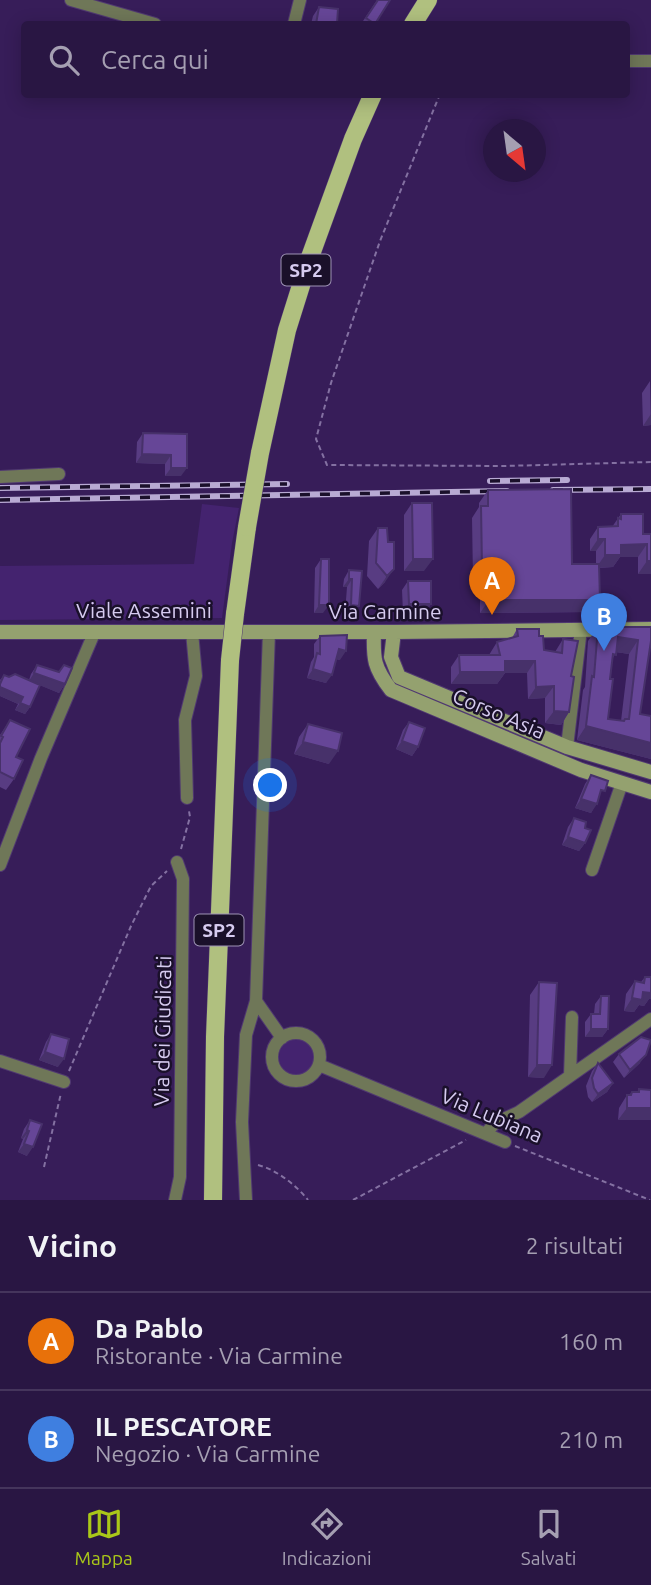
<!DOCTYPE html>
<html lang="it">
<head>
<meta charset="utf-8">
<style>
	body { margin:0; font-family:Ubuntu,sans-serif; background:#311f4a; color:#f1f3f6 }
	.compass { position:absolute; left:483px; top:119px; width:63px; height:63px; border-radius:50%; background:#291643; box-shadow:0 4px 18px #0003; rotate:151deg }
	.you { position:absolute; left:271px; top:786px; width:24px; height:24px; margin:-18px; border:5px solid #fff; border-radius:50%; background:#1a73e8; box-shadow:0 0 0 10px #1a73e833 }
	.badge { display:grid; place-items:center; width:46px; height:46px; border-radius:50%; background:#aac719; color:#fff; font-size:23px; font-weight:700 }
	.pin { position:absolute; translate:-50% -58px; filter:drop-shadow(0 2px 4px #0008) }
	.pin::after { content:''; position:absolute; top:37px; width:24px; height:21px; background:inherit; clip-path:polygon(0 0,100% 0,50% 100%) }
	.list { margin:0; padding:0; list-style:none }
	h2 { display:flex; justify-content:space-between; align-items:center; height:91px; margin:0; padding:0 28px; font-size:30px }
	h2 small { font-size:23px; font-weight:400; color:#a59fb2 }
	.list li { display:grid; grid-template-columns:46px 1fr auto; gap:21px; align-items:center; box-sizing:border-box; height:98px; padding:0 28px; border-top:2px solid #45355c }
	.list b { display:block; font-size:26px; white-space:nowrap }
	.list p { margin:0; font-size:23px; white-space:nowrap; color:#a59fb2 }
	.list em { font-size:23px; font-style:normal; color:#a59fb2 }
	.icon { flex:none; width:38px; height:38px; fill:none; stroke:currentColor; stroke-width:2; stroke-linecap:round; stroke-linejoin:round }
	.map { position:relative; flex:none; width:651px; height:1200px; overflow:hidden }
	.search { position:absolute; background:#291643; box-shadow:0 4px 18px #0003; left:21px; right:21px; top:21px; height:77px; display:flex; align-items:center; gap:18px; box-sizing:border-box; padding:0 24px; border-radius:7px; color:#a59fb2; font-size:26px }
	.sheet { height:287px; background:#291643 }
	nav { display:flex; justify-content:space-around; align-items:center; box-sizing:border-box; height:98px; border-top:2px solid #45355c; background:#291643; font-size:19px; color:#a59fb2 }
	nav a { display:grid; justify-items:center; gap:4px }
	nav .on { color:#aac719 }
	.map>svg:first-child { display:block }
	.green { fill:#44236f }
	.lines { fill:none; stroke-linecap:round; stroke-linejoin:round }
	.street-casing { stroke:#503971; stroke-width:14 }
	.secondary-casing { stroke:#503971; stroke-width:16 }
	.primary-casing { stroke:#503971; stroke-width:19 }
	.path { stroke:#8471a2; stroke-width:2; stroke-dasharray:5 3.5; stroke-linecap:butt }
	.street { stroke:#6f7758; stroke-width:12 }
	.secondary { stroke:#94a16f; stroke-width:14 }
	.primary { stroke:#b0c07f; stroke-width:18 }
	.rail-casing { stroke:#b8aad3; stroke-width:6 }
	.rail { stroke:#1a102a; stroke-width:3.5; stroke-dasharray:10; stroke-linecap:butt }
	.primary-bridge-casing { stroke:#503971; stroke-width:19; stroke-linecap:butt }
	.primary-bridge { stroke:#b0c07f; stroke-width:18 }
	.wall { fill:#583c82; fill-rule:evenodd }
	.shaded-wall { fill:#47316a }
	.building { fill:#664697; stroke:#47316a; stroke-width:2; fill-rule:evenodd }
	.labels { text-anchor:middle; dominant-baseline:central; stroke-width:5; stroke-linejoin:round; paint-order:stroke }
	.shield { fill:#1a102a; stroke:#9e93b5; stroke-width:2 }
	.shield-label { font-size:19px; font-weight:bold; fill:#d6cbf0 }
	.street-label { font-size:21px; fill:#d6cbf0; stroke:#1a102a }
</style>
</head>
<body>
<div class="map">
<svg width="651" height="1200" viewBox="0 0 651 1200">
	<rect width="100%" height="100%" fill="#371d59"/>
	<path class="green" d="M 202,504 L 239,508 L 232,543 L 222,618 L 0,620 L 0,566 L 194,564 Z
		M279 1057a18 18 0 1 1 36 0a18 18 0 1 1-36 0Z"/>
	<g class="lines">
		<defs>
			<path id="street" d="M 71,0 L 155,24
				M 294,24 L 300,0
				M 626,61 L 651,61
				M 0,477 L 59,474
				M 269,632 L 256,1001 L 282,1038
				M 567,747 L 581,629
				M 187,798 L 185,720 L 196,676 L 192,632
				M 0,865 L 41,758 L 95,631
				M 592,870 L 622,783
				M272 1057a24 24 0 1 1 48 0a24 24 0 1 1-48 0Z
				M 0,1061 L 64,1082
				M 319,1065 L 505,1142
				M 570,1076 L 572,1017
				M 486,1133 L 495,1123 L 519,1112 L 651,1019
				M 175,1200 L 180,1177 L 183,879 L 177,862
				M 246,1200 L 242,1122 L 246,1035 L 256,1001"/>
			<path id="secondary" d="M 0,632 L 394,632 L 651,629
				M 374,632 C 373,659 374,668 391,690 L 581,770 L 651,792
				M 394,632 L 391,657 L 399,677 L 567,747 L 651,772"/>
			<path id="primary" d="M 413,24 L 428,0
				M 260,453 L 287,330 L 309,260 L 353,139 L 373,94
				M 235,614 L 247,527
				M 213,1200 L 215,1037 L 230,660"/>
		</defs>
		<use href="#street" class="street-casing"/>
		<use href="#secondary" class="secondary-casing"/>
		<use href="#primary" class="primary-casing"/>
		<path class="path" d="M 440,94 L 380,241 L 331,383 L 316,439 L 327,465 L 504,466 L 651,462
			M 181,849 L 190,817 L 189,811
			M 69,1071 L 131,926 L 151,886 L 167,871
			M 515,1146 L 650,1200
			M 258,1165 C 277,1170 296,1185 308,1200
			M 44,1167 L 61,1093
			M 353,1200 L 466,1140"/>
		<use href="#street" class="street"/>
		<use href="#secondary" class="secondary"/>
		<use href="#primary" class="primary"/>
		<defs>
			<path id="rail" d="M 490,481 L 567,480
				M 0,488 L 287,484
				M 553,490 L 651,489
				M 0,500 L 507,491"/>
		</defs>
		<use href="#rail" class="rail-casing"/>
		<use href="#rail" class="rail"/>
		<defs>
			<path id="primary-bridge" d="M 247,527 L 260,453
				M 230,660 L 235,614"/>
		</defs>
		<use href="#primary-bridge" class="primary-bridge-casing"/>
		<use href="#primary-bridge" class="primary-bridge"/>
	</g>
	<path class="wall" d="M 377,0 L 390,0 L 375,24 L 361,24 Z
		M 319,7 L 337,24 L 311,24 L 313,16 Z
		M 650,381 L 651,425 L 643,426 L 642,393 Z
		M 143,433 L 187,434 L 181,476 L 165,476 L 165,464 L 136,463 L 137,442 Z
		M 488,490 L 572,564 L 596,564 L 596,551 L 590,551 L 590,539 L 598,527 L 612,527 L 621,514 L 643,534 L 651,534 L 651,574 L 638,574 L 638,557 L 620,557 L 613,567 L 599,568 L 600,600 L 591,612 L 480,613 L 480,579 L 473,579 L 472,518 L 479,507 L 479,503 Z
		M 412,503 L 424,571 L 404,571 L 404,515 Z
		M 378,528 L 388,542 L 394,542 L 385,582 L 378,589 L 367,576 L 369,541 Z
		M 321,559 L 323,613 L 314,613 L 315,568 Z
		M 349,570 L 359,606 L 353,614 L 345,613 L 347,587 L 343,587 L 344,579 Z
		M 408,581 L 431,604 L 425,613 L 403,613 L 402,590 Z
		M 598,627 L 651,627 L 640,714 L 651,716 L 651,759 L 577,740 L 583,690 L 585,687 L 588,641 ZM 616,652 L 629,654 L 621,721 L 608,719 L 612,660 Z
		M 517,629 L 539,636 L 544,650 L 555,652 L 563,639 L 571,676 L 569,712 L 561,725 L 545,723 L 545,698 L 528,699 L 527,673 L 505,673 L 497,684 L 451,684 L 451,667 L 459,655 L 489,655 L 497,642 L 512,638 Z
		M 320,636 L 340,660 L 336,659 L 326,683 L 307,678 L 311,662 L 314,657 L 314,644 Z
		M 37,665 L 65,684 L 59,693 L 40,685 L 30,707 L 25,714 L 15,710 L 18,704 L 0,696 L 0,680 L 4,675 L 9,677 L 29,680 L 31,674 Z
		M 10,720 L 16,757 L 14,779 L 6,790 L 0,787 L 0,735 Z
		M 409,722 L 418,747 L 412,756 L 396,749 L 403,730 Z
		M 308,724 L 329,764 L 294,754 L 299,737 Z
		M 591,775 L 598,800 L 591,813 L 575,808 L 585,784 Z
		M 574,818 L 585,828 L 585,843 L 579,851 L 562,845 L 568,827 Z
		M 645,977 L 651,977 L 651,999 L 649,999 L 644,1006 L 639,1005 L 634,1012 L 624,1011 L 626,994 L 635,981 L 641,982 Z
		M 539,982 L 544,1078 L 528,1077 L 530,995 Z
		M 601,996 L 608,1029 L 602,1037 L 585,1037 L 585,1022 L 591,1014 L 594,1014 L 595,1004 Z
		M 51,1034 L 58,1067 L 39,1060 L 46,1042 Z
		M 619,1054 L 640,1063 L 624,1078 L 613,1062 Z
		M 598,1063 L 613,1083 L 607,1092 L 592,1102 L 588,1097 L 586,1086 L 592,1071 Z
		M 639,1089 L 651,1090 L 618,1120 L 619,1108 L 627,1095 L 629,1095 L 632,1092 L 637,1092 Z
		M 30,1120 L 27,1156 L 18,1152 L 23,1139 L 21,1138 L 24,1129 Z"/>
	<path class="shaded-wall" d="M 651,414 L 651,425 L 643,426 Z
		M 142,454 L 171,455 L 165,464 L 136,463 Z
		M 171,468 L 187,468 L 181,476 L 165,476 Z
		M 598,539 L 605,539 L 596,551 L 590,551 Z
		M 647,544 L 638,557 L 620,557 L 613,567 L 596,568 L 605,555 L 621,545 Z
		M 413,559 L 433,559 L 424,571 L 404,571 Z
		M 647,561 L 651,561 L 651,574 L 638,574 Z
		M 482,567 L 489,567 L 480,579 L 473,579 Z
		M 394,569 L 385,582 L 378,589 L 387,576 Z
		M 349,579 L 352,579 L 347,587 L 343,587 Z
		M 489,600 L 600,600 L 591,612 L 480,613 Z
		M 409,604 L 431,604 L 425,613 L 403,613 Z
		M 319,605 L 329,605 L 323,613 L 314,613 Z
		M 351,605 L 359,606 L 353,614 L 345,613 Z
		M 618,637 L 638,640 L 629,654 L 609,651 Z
		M 339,649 L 346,651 L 340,660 L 333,658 Z
		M 505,661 L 535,661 L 527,673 L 505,673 L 497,684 L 451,684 L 460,672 Z
		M 313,669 L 332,675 L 326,683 L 307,678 Z
		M 34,673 L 65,684 L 59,693 L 29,681 Z
		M 554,686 L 545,698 L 528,699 L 536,687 Z
		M 0,687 L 23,697 L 18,704 L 0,696 Z
		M 20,703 L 30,707 L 25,714 L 15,710 Z
		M 554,711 L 569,712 L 561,725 L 545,723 Z
		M 586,726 L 651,743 L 651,759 L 577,740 Z
		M 402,741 L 418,747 L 412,756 L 396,749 Z
		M 303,742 L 338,751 L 329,764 L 294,754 Z
		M 581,799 L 597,804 L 591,813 L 575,808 Z
		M 568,837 L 585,843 L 579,851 L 562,845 Z
		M 651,991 L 651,999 L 649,999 L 644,1006 L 639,1005 L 634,1012 L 624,1011 L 632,998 L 643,992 Z
		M 591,1029 L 608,1029 L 602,1037 L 585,1037 Z
		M 45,1052 L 64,1059 L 58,1067 L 39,1060 Z
		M 646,1055 L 640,1063 L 624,1078 L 630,1070 Z
		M 537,1065 L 552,1065 L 544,1078 L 528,1077 Z
		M 613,1083 L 607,1092 L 592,1102 L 598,1094 Z
		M 627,1108 L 651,1108 L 651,1120 L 618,1120 Z
		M 27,1130 L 29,1131 L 23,1139 L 21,1138 Z
		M 24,1144 L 33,1147 L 27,1156 L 18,1152 Z"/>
	<path class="building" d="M 378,0 L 390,0 L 375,24 L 366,18 Z
		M 319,7 L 338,9 L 337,24 L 316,24 Z
		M 143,433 L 187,434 L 187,468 L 171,468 L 171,455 L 142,454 Z
		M 571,489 L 572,564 L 599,564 L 600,600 L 489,600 L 489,567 L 482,567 L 481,506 L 488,506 L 488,490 Z
		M 412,503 L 432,503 L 433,559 L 413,559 Z
		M 621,514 L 643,514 L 643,534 L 651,534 L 651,561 L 647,561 L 647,544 L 621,545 L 621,555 L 605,555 L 605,539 L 598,539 L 598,527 L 618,526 L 618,518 L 621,519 Z
		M 378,528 L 387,528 L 388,542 L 394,542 L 394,569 L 387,576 L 376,563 Z
		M 321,559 L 329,559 L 329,605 L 319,605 Z
		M 349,570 L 362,571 L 359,606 L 351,605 L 352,579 L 349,579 Z
		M 408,581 L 431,581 L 431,604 L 409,604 Z
		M 598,627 L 651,627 L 651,641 L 640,714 L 651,716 L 651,743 L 586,726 L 592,676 L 594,677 ZM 618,637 L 638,640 L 629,719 L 625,719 L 624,721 L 608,719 L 613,679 L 610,679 L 613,654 L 616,655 Z
		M 517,629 L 539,629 L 539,636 L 543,636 L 544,650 L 562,653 L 563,639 L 578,641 L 571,676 L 574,677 L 569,712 L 554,711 L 554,686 L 536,687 L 535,661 L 505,661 L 505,672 L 460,672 L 459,655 L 500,655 L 497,642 L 518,636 Z
		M 347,635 L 346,651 L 339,649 L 332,675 L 313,669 L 317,653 L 320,654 L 320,636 Z
		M 37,665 L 59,672 L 64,665 L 72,668 L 65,684 L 34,673 Z
		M 15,674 L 40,685 L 30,707 L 20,703 L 23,697 L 0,687 L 0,684 L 4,675 L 9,677 Z
		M 10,720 L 30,729 L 16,757 L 23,760 L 14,779 L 0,772 L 0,743 L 3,737 L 1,736 Z
		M 409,722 L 425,728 L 418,747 L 402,741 Z
		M 308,724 L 342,733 L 338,751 L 303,742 Z
		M 591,775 L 608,781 L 605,791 L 601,790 L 597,804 L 581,799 Z
		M 574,818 L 586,822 L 585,828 L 591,830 L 585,843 L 568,837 Z
		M 645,977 L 651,977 L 651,993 L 643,992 L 642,1000 L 632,998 L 635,981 L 644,983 Z
		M 539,982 L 557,983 L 552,1065 L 537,1065 Z
		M 601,996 L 609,996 L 608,1029 L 591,1029 L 591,1014 L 600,1014 Z
		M 51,1034 L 69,1039 L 64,1059 L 45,1052 Z
		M 641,1037 L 651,1040 L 646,1055 L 630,1070 L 619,1054 Z
		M 598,1063 L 613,1083 L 598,1094 L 594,1088 L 592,1078 Z
		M 639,1089 L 651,1090 L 651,1108 L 627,1108 L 627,1095 L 631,1095 L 632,1092 L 639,1092 Z
		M 30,1120 L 42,1124 L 33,1147 L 24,1144 L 29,1131 L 27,1130 Z"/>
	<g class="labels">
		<g class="shield">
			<rect x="281.5" y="254.5" width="49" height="31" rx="5"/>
			<rect x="194.5" y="914.5" width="49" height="31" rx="5"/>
		</g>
		<g class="shield-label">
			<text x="306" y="270">SP2</text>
			<text x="219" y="930">SP2</text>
		</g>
		<g class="street-label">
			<text x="144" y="610">Viale Assemini</text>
			<text x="385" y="611">Via Carmine</text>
			<text transform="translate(499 713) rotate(23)">Corso Asia</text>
			<text transform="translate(162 1031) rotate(-89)">Via dei Giudicati</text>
			<text transform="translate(492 1115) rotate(23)">Via Lubiana</text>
		</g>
	</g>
</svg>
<svg class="compass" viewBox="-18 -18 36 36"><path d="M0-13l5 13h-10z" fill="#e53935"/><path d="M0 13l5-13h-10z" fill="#a59fb2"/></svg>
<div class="you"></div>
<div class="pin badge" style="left:492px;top:615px;background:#e8710a">A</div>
<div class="pin badge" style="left:604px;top:651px;background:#3f7fe0">B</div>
<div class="search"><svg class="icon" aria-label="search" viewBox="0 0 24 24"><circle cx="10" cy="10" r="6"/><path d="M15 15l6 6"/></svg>Cerca qui</div>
</div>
<section class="sheet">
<h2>Vicino<small>2 risultati</small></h2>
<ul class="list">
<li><span class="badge" style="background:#e8710a">A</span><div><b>Da Pablo</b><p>Ristorante · Via Carmine</p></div><em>160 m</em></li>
<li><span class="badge" style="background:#3f7fe0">B</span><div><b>IL PESCATORE</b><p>Negozio · Via Carmine</p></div><em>210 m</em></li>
</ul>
</section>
<nav>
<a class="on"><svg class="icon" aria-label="map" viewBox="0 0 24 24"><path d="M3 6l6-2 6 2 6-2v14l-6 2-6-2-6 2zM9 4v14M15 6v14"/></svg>Mappa</a>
<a><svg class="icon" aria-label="directions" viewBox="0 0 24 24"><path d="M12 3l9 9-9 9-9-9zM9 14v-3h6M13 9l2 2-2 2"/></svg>Indicazioni</a>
<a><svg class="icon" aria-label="saved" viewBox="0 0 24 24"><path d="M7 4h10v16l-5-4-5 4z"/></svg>Salvati</a>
</nav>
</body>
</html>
